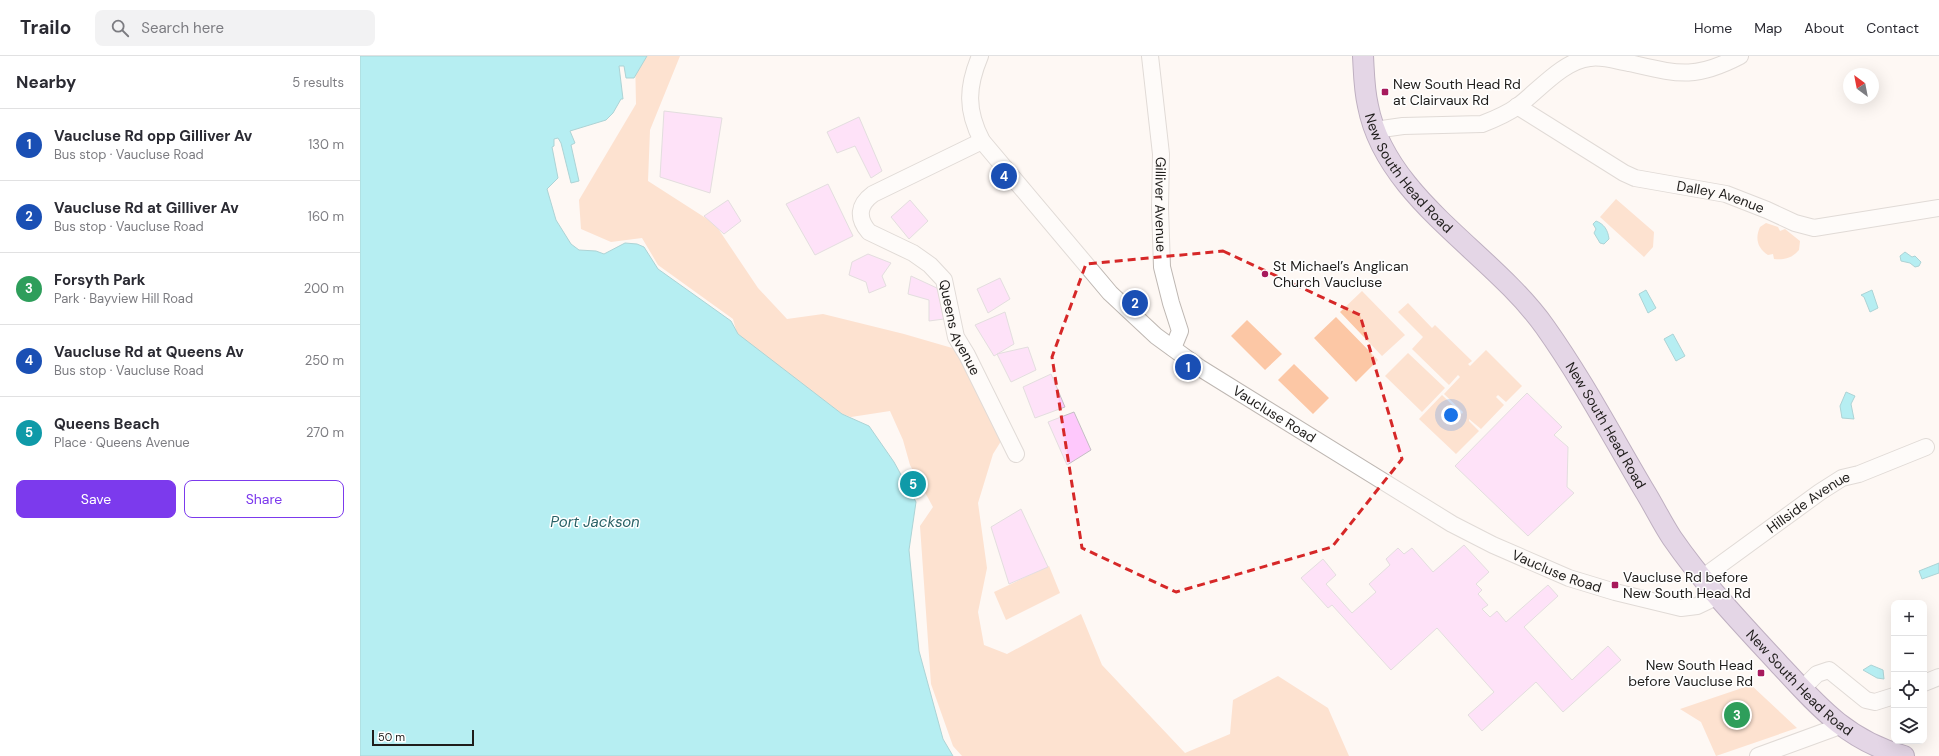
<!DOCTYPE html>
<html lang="en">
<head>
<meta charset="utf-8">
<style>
	body { margin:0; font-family:"DM Sans",sans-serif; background:#f2f2f3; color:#2b2b33 }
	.controls { position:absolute; right:12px; bottom:12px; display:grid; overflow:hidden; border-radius:8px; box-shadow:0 4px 16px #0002 }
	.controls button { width:36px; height:36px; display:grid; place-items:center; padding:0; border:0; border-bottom:1px solid #e1e1e2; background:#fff; color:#2b2b33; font:20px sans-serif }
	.compass { position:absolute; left:1483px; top:12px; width:36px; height:36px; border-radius:50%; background:#fff; box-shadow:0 4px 16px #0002; rotate:328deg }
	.scale { position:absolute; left:12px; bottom:10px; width:102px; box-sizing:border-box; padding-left:4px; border:2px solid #1f1d1b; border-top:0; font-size:11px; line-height:14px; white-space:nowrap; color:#1f1d1b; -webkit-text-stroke:3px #fff; paint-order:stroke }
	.you { position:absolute; left:1091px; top:359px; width:14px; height:14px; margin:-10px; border:3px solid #fff; border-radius:50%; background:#1a73e8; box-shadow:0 0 0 6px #1a73e833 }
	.badge { display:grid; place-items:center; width:26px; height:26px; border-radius:50%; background:#7c3aed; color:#fff; font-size:13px; font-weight:700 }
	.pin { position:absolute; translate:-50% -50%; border:2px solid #fff; box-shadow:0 1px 4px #0006 }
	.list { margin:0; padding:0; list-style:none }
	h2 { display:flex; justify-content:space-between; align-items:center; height:52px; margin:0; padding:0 16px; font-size:17px }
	h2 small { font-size:13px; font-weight:400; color:#7c7c81 }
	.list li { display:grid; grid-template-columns:26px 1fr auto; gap:12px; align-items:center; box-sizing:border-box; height:72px; padding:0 16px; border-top:1px solid #e1e1e2 }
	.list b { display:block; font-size:15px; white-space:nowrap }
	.list p { margin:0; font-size:13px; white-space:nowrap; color:#7c7c81 }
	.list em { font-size:13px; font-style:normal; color:#7c7c81 }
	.actions { display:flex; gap:8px; padding:12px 16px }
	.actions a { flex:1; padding:9px 0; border:1px solid #7c3aed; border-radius:8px; text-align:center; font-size:14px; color:#7c3aed }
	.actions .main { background:#7c3aed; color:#fff }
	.icon { flex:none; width:22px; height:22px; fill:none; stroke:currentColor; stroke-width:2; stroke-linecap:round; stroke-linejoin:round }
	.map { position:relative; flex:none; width:1579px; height:700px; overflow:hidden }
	header { display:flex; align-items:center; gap:24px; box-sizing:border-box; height:56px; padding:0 20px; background:#fff; border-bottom:1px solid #e1e1e2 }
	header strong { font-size:19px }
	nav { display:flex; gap:22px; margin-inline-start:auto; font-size:14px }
	.search { width:280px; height:36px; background:#f2f2f3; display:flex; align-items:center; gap:10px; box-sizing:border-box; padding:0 14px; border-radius:8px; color:#7c7c81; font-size:15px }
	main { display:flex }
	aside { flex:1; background:#fff }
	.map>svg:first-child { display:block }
	.green { fill:#fcc7a5 }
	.water { fill:#5fe2ef; stroke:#4ca7af }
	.building { fill:#fec8fc; stroke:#c4bec4 }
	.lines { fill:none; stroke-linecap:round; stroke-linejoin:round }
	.minor-casing { stroke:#beb7b2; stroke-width:18 }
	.major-casing { stroke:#735882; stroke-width:22 }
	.minor { stroke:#fff; stroke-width:16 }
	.major { stroke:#c6aed6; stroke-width:20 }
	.marked { fill:none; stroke:#d62828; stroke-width:3; stroke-dasharray:8 5; stroke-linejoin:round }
	.poi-dot { fill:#a71a5d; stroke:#fff; stroke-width:1.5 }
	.labels { text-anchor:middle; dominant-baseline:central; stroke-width:3; stroke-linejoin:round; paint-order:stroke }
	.poi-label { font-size:14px; fill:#1f1d1b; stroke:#fff; text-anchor:start }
	.street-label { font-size:14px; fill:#1f1d1b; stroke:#fff }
	.water-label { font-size:15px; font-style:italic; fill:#2a6166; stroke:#fff }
</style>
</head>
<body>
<header>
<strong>Trailo</strong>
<div class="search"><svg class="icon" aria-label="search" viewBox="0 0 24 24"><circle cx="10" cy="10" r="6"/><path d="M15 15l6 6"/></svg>Search here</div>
<nav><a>Home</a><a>Map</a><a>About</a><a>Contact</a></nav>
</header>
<main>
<aside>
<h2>Nearby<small>5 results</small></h2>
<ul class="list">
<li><span class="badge" style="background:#1a4fb4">1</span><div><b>Vaucluse Rd opp Gilliver Av</b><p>Bus stop · Vaucluse Road</p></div><em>130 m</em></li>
<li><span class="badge" style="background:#1a4fb4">2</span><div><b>Vaucluse Rd at Gilliver Av</b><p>Bus stop · Vaucluse Road</p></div><em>160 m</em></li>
<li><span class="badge" style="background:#2e9e5b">3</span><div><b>Forsyth Park</b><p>Park · Bayview Hill Road</p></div><em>200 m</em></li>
<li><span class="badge" style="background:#1a4fb4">4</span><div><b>Vaucluse Rd at Queens Av</b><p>Bus stop · Vaucluse Road</p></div><em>250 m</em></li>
<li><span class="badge" style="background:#0f9aa8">5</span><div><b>Queens Beach</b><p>Place · Queens Avenue</p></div><em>270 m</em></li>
</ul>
<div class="actions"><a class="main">Save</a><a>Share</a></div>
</aside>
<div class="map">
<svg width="1579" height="700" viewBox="0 0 1579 700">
	<rect width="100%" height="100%" fill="#fef8f4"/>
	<path class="green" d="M 275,0 L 320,0 L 290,74 L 288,125 L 355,168 L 398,232 L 427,263 L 463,258 L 544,278 L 599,294 L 643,382 L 633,398 L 618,447 L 627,512 L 618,556 L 624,589 L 647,598 L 721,558 L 742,609 L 825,697 L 870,678 L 873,644 L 918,620 L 968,652 L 989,700 L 602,700 L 593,690 L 571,628 L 560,470 L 573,451 L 550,409 L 543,384 L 530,355 L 491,361 L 482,358 L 377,278 L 373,263 L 298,209 L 282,182 L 251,186 L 221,173 L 219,144 L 276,48 Z
		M 1256,143 L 1294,176 L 1293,191 L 1284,201 L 1240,161 Z
		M 1406,167 L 1418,171 L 1420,175 L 1425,173 L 1440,185 L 1439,194 C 1432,202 1425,204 1414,203 L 1413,198 L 1408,199 C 1397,192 1395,182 1400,171 Z
		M 1002,235 L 1045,279 L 1022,300 L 980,256 Z
		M 1048,247 L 1072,272 L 1075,269 L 1112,305 L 1108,308 L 1110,310 L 1126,294 L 1162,330 L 1146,346 L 1138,339 L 1136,341 L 1144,349 L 1121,373 L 1109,363 L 1109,365 L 1119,375 L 1096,398 L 1059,363 L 1082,339 L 1102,358 L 1103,356 L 1084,338 L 1100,321 L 1098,319 L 1089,329 L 1052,293 L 1063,281 L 1038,256 Z
		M 976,261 L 1018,304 L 996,326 L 954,282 Z
		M 887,264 L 922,298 L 905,314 L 871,280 Z
		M 1048,297 L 1085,332 L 1062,356 L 1025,320 Z
		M 934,308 L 969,342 L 953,358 L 918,324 Z
		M 689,510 L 700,537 L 646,564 L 634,536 Z
		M 1391,629 L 1437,672 L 1356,700 L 1341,666 L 1320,653 Z"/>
	<path class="water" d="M 0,0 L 287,0 L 274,22 L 266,22 L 264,10 L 259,10 L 263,43 L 261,43 L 253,57 L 246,64 L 210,75 L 215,87 L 211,89 L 219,125 L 211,127 L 201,87 L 198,82 L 194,83 L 194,90 L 192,91 L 198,122 L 187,133 L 196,164 L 211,188 L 219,194 L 236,195 L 244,198 L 265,187 L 277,188 L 284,191 L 298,213 L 371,265 L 378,278 L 482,358 L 509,370 L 534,406 L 556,446 L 549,494 L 559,595 L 583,683 L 593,700 L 0,700 Z
		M 1236,165 C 1244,168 1248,174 1249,183 L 1244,188 L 1240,187 L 1234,177 L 1236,173 L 1233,168 Z
		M 1545,196 L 1552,201 L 1555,200 L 1561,206 L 1559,210 L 1555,211 L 1550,207 L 1541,205 L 1540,200 Z
		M 1286,234 L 1296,252 L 1288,257 L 1279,238 Z
		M 1512,234 L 1518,252 L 1510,256 L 1504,241 L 1501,239 Z
		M 1313,278 L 1325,300 L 1316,305 L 1304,283 Z
		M 1486,336 L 1495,340 L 1491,348 L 1494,363 L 1482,362 L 1480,350 Z
		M 1579,507 L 1579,517 L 1562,523 L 1559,515 Z
		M 1511,609 L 1523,614 L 1524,623 L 1517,622 L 1503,614 Z"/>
	<path class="building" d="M 304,55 L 362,62 L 350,137 L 300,121 Z
		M 499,61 L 522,115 L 511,122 L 495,90 L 477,97 L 467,76 Z
		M 468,128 L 493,180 L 455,199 L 426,148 Z
		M 368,144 L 381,165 L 364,178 L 344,160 Z
		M 550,144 L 568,165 L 549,183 L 531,161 Z
		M 508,198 L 531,207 L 522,220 L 526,230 L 509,237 L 506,226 L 489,219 L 492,206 Z
		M 551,220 L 579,233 L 584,263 L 569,265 L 569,244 L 548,238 Z
		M 640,222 L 650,243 L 628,257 L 617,233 Z
		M 645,256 L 654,288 L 634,300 L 615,269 Z
		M 668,291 L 676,314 L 651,326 L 637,298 Z
		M 691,318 L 705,351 L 675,362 L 663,331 Z
		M 1167,337 L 1202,371 L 1194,379 L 1208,391 L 1207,431 L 1214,437 L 1168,480 L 1095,410 Z
		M 714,356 L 731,394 L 707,409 L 688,366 Z
		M 661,453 L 688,511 L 649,528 L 631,471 Z
		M 1104,489 L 1129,516 L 1116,528 L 1122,534 L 1118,538 L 1128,549 L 1122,553 L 1130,561 L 1137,555 L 1146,566 L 1188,529 L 1198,540 L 1164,571 L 1212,624 L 1248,590 L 1261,604 L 1203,656 L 1176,626 L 1122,675 L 1108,659 L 1134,636 L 1077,572 L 1031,614 L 972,549 L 968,552 L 941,522 L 963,503 L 976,519 L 966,528 L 992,557 L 1016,536 L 1009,528 L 1030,509 L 1026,503 L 1038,492 L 1044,498 L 1052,492 L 1073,516 Z"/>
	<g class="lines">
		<defs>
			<g id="minor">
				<path id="s1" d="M 620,0 C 607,31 606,54 622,85 L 750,237 L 796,280 L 840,312 L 1092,468 L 1133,489 L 1209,522 L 1255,536 L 1321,552 L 1337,550 L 1358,540"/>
				<path id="s2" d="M 790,0 L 801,98 L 800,152 L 802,211 L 811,247 L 820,275 L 813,292"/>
				<path id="s3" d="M 1157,50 L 1264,117 L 1275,122 L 1366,138 L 1407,154 L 1435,167 L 1454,172 L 1579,152"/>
				<path d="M 1015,74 L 1043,70 L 1122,68 C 1135,63 1147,58 1158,50 C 1178,35 1204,4 1230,2 C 1243,0 1257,5 1269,7 C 1318,18 1334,24 1380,0"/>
				<path id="s4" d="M 622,85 L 513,138 C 498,149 497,162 509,176 L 553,197 L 570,209 L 584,224 L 596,281 L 607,299 L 656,398"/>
				<path id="s5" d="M 1342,522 L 1460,436 L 1482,422 L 1499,418 L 1566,391"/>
				<path d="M 1564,627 L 1579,621"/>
				<path d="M 1442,633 L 1457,618 L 1469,614 L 1506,644 L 1515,646 L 1534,640"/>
				<path d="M 1398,700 L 1480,670"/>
			</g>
			<g id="major">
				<path id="s6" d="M 1003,0 C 1004,17 1004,33 1008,50 C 1026,143 1132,196 1185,271 C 1222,323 1252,380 1284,434 C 1294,450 1302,467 1312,482 C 1343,527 1381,567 1418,607 C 1457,649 1486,684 1544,700"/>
			</g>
		</defs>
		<use href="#minor" class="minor-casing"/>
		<use href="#major" class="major-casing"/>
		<use href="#minor" class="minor"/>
		<use href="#major" class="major"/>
	</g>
	<path d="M0 0H1579V700H0ZM 863,195 L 1000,259 L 1042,403 L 972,491 L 816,536 L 722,492 L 692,301 L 726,208 Z" fill="#fef8f4" fill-opacity=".55" fill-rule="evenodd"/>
	<path class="marked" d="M 863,195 L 1000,259 L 1042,403 L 972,491 L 816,536 L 722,492 L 692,301 L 726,208 Z"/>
	<g class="poi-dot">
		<rect x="1021" y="32" width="8" height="8" rx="2"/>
		<circle cx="905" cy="218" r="4"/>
		<rect x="1251" y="525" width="8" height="8" rx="2"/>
		<rect x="1397" y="613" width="8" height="8" rx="2"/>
	</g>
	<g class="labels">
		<g class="poi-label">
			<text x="1033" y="28">New South Head Rd<tspan x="1033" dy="16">at Clairvaux Rd</tspan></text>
			<text x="913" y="210">St Michael’s Anglican<tspan x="913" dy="16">Church Vaucluse</tspan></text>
			<text x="1263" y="521">Vaucluse Rd before<tspan x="1263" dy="16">New South Head Rd</tspan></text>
			<text x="1393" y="609" text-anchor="end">New South Head<tspan x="1393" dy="16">before Vaucluse Rd</tspan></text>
		</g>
		<g class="street-label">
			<text stroke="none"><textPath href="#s6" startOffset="130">New South Head Road</textPath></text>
			<text stroke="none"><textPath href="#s3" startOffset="226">Dalley Avenue</textPath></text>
			<text stroke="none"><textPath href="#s2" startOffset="149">Gilliver Avenue</textPath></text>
			<text stroke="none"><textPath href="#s4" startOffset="306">Queens Avenue</textPath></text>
			<text stroke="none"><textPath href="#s1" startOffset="492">Vaucluse Road</textPath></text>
			<text stroke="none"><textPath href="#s6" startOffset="453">New South Head Road</textPath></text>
			<text stroke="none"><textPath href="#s5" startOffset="131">Hillside Avenue</textPath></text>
			<text stroke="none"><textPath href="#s1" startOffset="816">Vaucluse Road</textPath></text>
			<text stroke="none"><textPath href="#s6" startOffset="777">New South Head Road</textPath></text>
		</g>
		<g class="water-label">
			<text x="235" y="466">Port Jackson</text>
		</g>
	</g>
</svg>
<div class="controls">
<button>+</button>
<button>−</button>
<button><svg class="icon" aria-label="locate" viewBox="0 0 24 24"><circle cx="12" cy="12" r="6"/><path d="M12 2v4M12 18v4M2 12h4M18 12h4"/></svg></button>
<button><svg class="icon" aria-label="layers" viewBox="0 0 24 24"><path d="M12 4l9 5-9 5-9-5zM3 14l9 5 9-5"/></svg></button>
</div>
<svg class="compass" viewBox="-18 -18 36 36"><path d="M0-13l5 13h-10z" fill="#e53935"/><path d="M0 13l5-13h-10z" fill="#7c7c81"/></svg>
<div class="scale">50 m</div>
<div class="you"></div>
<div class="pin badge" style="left:828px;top:311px;background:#1a4fb4">1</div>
<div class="pin badge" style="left:775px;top:247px;background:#1a4fb4">2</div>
<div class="pin badge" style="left:1377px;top:659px;background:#2e9e5b">3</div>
<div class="pin badge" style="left:644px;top:120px;background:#1a4fb4">4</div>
<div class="pin badge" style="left:553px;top:428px;background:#0f9aa8">5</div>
</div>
</main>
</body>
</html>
